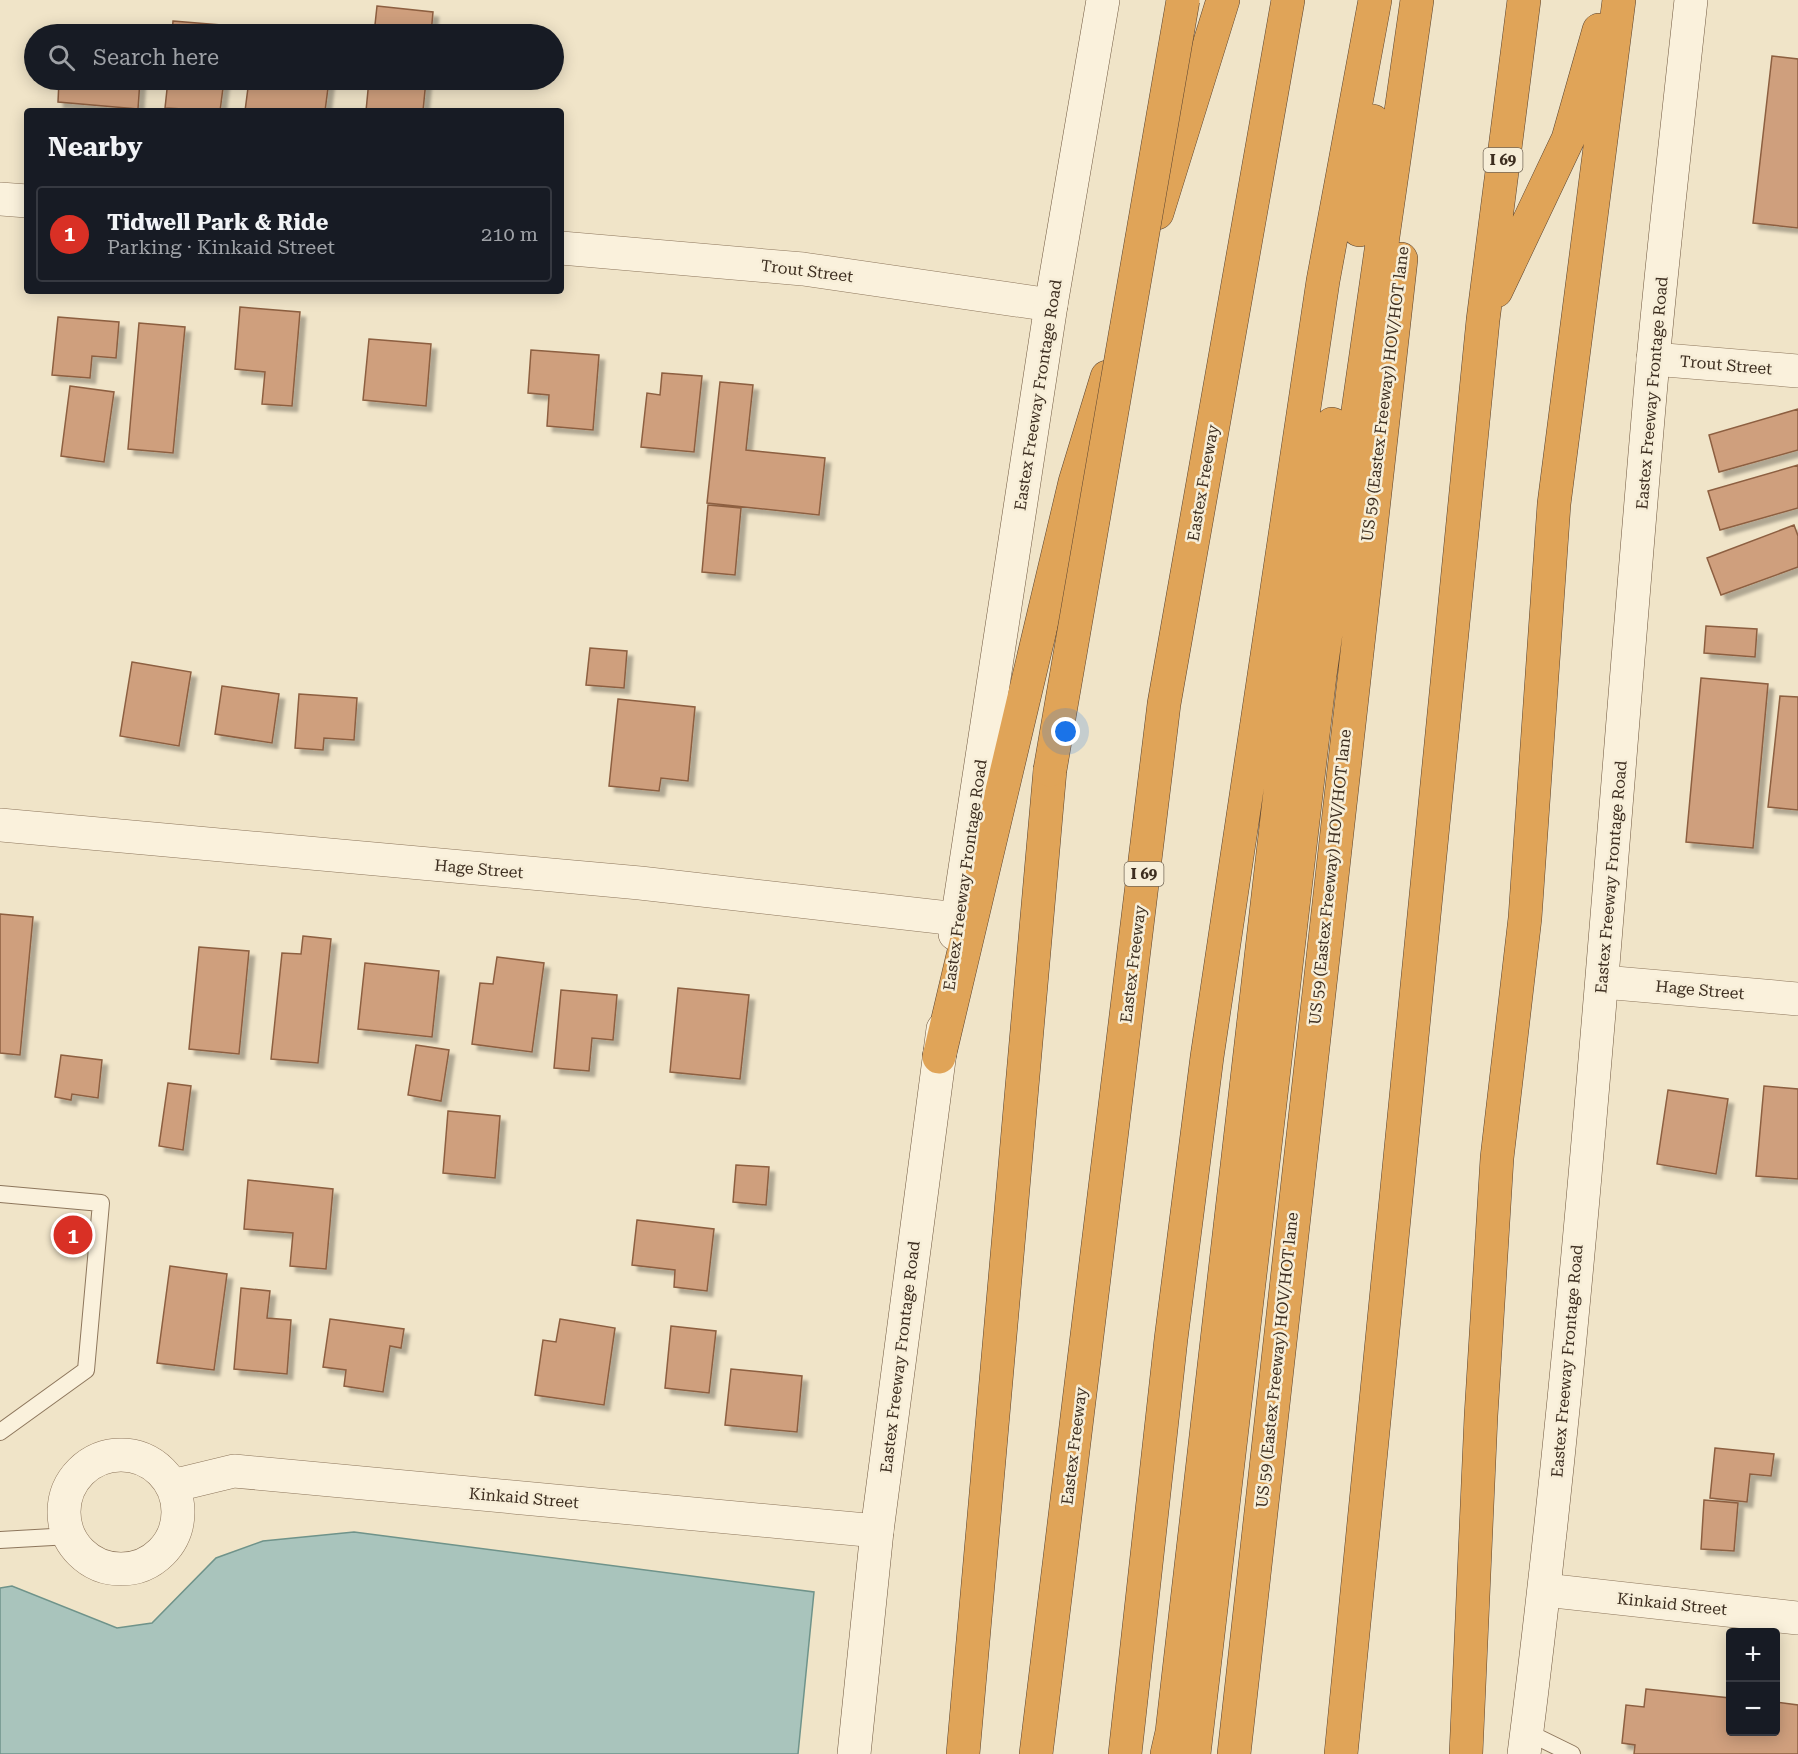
<!DOCTYPE html>
<html lang="en">
<head>
<meta charset="utf-8">
<style>
	body { margin:0; font-family:"Roboto Serif",serif; background:#20242c; color:#f1f3f6 }
	.controls { position:absolute; right:18px; bottom:18px; display:grid; overflow:hidden; border-radius:6px; box-shadow:0 3px 15px #0003 }
	.controls button { width:54px; height:54px; display:grid; place-items:center; padding:0; border:0; border-bottom:2px solid #363941; background:#171b24; color:#f1f3f6; font:30px sans-serif }
	.you { position:absolute; left:1066px; top:732px; width:21px; height:21px; margin:-15px; border:4px solid #fff; border-radius:50%; background:#1a73e8; box-shadow:0 0 0 9px #1a73e833 }
	.badge { display:grid; place-items:center; width:39px; height:39px; border-radius:50%; background:#d93025; color:#fff; font-size:20px; font-weight:700 }
	.pin { position:absolute; translate:-50% -50%; border:3px solid #fff; box-shadow:0 2px 6px #0006 }
	.list { margin:0; padding:0; list-style:none }
	h2 { display:flex; justify-content:space-between; align-items:center; height:78px; margin:0; padding:0 24px; font-size:26px }
	h2 small { font-size:20px; font-weight:400; color:#9ea1a6 }
	.list li { display:grid; grid-template-columns:39px 1fr auto; gap:18px; align-items:center; box-sizing:border-box; height:96px; margin:0 12px 12px; padding:0 12px; border:2px solid #363941; border-radius:6px }
	.list b { display:block; font-size:22px; white-space:nowrap }
	.list p { margin:0; font-size:20px; white-space:nowrap; color:#9ea1a6 }
	.list em { font-size:20px; font-style:normal; color:#9ea1a6 }
	.icon { flex:none; width:33px; height:33px; fill:none; stroke:currentColor; stroke-width:2; stroke-linecap:round; stroke-linejoin:round }
	.map { position:relative; flex:none; width:1798px; height:1754px; overflow:hidden }
	.search { position:absolute; background:#171b24; box-shadow:0 3px 15px #0003; left:24px; top:24px; width:540px; height:66px; display:flex; align-items:center; gap:15px; box-sizing:border-box; padding:0 21px; border-radius:33px; color:#9ea1a6; font-size:22px }
	.panel { position:absolute; background:#171b24; box-shadow:0 3px 15px #0003; left:24px; top:108px; width:540px; height:186px; border-radius:6px }
	.map>svg:first-child { display:block }
	.water { fill:#a9c4bc; stroke:#6f938a; stroke-width:1.5 }
	.building { fill:#cf9f7d; stroke:#8d5f41; stroke-width:1.5; filter:url(#shadow) }
	.lines { fill:none; stroke-linecap:round; stroke-linejoin:round }
	.lane-casing { stroke:#8d765c; stroke-width:18 }
	.street-casing { stroke:#8d765c; stroke-width:34 }
	.secondary-casing { stroke:#6f573f; stroke-width:34 }
	.highway-casing { stroke:#5b4430; stroke-width:34 }
	.lane { stroke:#faf1dc; stroke-width:16 }
	.street { stroke:#faf1dc; stroke-width:33 }
	.secondary { stroke:#faf1dc; stroke-width:33 }
	.highway { stroke:#e0a458; stroke-width:33 }
	.highway-bridge-casing { stroke:#5b4430; stroke-width:34; stroke-linecap:butt }
	.highway-bridge { stroke:#e0a458; stroke-width:33 }
	.labels { text-anchor:middle; dominant-baseline:central; stroke-width:5; stroke-linejoin:round; paint-order:stroke }
	.shield { fill:#f7eed8; stroke:#756857; stroke-width:1.5 }
	.shield-label { font-size:15px; font-weight:bold; fill:#3d2e20 }
	.street-label { font-size:16px; fill:#3d2e20; stroke:#f7eed8 }
</style>
</head>
<body>
<div class="map">
<svg width="1798" height="1754" viewBox="0 0 1798 1754">
	<defs>
		<filter id="shadow"><feDropShadow dx="5.5" dy="5.5" stdDeviation="1.5" flood-color="#0004"/></filter>
	</defs>
	<rect width="100%" height="100%" fill="#f0e4c8"/>
	<path class="water" d="M 354,1532 L 814,1592 L 798,1754 L 0,1754 L 0,1588 L 12,1586 L 117,1628 L 152,1623 L 216,1558 L 263,1541 Z"/>
	<path class="building" d="M 377,6 L 433,12 L 431,34 L 374,34 Z
		M 173,21 L 221,25 L 220,34 L 172,34 Z
		M 1772,56 L 1798,59 L 1798,228 L 1753,223 Z
		M 59,80 L 140,80 L 138,109 L 58,102 Z
		M 168,80 L 224,80 L 220,111 L 165,108 Z
		M 249,80 L 329,80 L 325,111 L 245,111 Z
		M 369,80 L 426,80 L 423,111 L 366,111 Z
		M 240,307 L 300,312 L 292,406 L 262,404 L 265,372 L 235,369 Z
		M 58,317 L 119,322 L 116,358 L 92,356 L 90,378 L 52,375 Z
		M 139,323 L 185,327 L 173,453 L 128,449 Z
		M 369,339 L 431,344 L 426,406 L 363,400 Z
		M 531,350 L 599,355 L 593,430 L 547,426 L 549,395 L 528,393 Z
		M 662,373 L 702,376 L 694,452 L 641,447 L 647,393 L 660,395 Z
		M 720,382 L 753,385 L 746,450 L 825,458 L 819,515 L 707,503 Z
		M 70,386 L 114,392 L 104,462 L 61,456 Z
		M 1798,409 L 1798,450 L 1719,472 L 1709,435 Z
		M 1798,465 L 1798,508 L 1720,530 L 1708,491 Z
		M 708,505 L 741,508 L 735,575 L 702,572 Z
		M 1794,525 L 1798,536 L 1798,567 L 1721,595 L 1707,558 Z
		M 1706,626 L 1757,629 L 1755,657 L 1704,653 Z
		M 590,648 L 627,651 L 624,688 L 586,685 Z
		M 132,662 L 191,672 L 179,746 L 120,736 Z
		M 1701,678 L 1768,684 L 1753,848 L 1686,842 Z
		M 222,686 L 279,694 L 272,743 L 215,734 Z
		M 299,694 L 357,698 L 354,740 L 324,738 L 323,750 L 295,748 Z
		M 1780,696 L 1798,697 L 1798,810 L 1768,807 Z
		M 618,699 L 695,707 L 688,781 L 661,778 L 659,791 L 609,786 Z
		M 0,914 L 33,917 L 20,1055 L 0,1053 Z
		M 303,936 L 331,939 L 318,1063 L 271,1059 L 282,953 L 301,954 Z
		M 199,947 L 249,951 L 239,1054 L 189,1049 Z
		M 497,957 L 544,963 L 532,1052 L 472,1044 L 480,983 L 493,984 Z
		M 365,963 L 439,971 L 432,1037 L 358,1029 Z
		M 678,988 L 749,995 L 740,1079 L 670,1072 Z
		M 561,990 L 617,995 L 613,1040 L 592,1038 L 589,1071 L 554,1068 Z
		M 416,1045 L 449,1050 L 441,1101 L 408,1095 Z
		M 61,1055 L 102,1060 L 98,1098 L 72,1094 L 71,1100 L 55,1097 Z
		M 168,1083 L 191,1086 L 183,1150 L 159,1146 Z
		M 1764,1086 L 1798,1089 L 1798,1179 L 1756,1176 Z
		M 1668,1090 L 1728,1099 L 1716,1174 L 1657,1164 Z
		M 448,1111 L 500,1116 L 495,1178 L 443,1173 Z
		M 736,1165 L 769,1167 L 766,1205 L 733,1202 Z
		M 248,1180 L 333,1189 L 326,1269 L 290,1266 L 293,1233 L 244,1229 Z
		M 637,1220 L 714,1229 L 707,1291 L 674,1287 L 675,1270 L 632,1265 Z
		M 170,1266 L 227,1274 L 214,1370 L 157,1363 Z
		M 241,1288 L 270,1291 L 267,1318 L 291,1320 L 287,1374 L 234,1369 Z
		M 330,1319 L 404,1329 L 401,1348 L 390,1346 L 383,1392 L 344,1386 L 346,1370 L 323,1367 Z
		M 560,1319 L 615,1328 L 604,1405 L 535,1395 L 543,1340 L 556,1342 Z
		M 671,1326 L 716,1331 L 709,1393 L 665,1388 Z
		M 731,1369 L 802,1376 L 797,1432 L 725,1425 Z
		M 1715,1448 L 1774,1454 L 1771,1476 L 1750,1474 L 1747,1502 L 1710,1498 Z
		M 1704,1500 L 1738,1503 L 1734,1551 L 1701,1549 Z
		M 1646,1689 L 1730,1698 L 1730,1732 L 1776,1732 L 1776,1702 L 1798,1705 L 1798,1754 L 1634,1754 L 1635,1745 L 1622,1743 L 1626,1705 L 1644,1707 Z"/>
	<g class="lines">
		<defs>
			<path id="lane" d="M 0,1194 L 101,1203 L 86,1370 L 0,1432
				M 0,1540 L 70,1536
				M 1527,1732 L 1572,1754"/>
			<path id="street" d="M 0,199 L 27,201
				M 561,248 L 803,269 L 1051,305
				M 1653,359 L 1798,371
				M 0,825 L 640,883 L 957,919
				M 1603,982 L 1798,999
				M64 1512a57 57 0 1 1 114 0a57 57 0 1 1-114 0Z
				M 172,1486 L 234,1471 L 877,1531
				M 1545,1590 L 1798,1618"/>
			<path id="secondary" d="M 955,934 L 1051,305 L 1103,0
				M 854,1754 L 877,1531 L 943,1029
				M 1524,1754 C 1583,1291 1612,826 1653,361 C 1664,241 1678,120 1691,0"/>
			<path id="highway" d="M 1157,213 L 1223,0
				M 1359,230 L 1373,121
				M 1496,291 L 1568,139 L 1599,30
				M 939,1057 L 1075,482 L 1107,377
				M 963,1754 L 1050,770
				M 1036,1754 L 1164,704 L 1288,0
				M 1125,1754 L 1171,1339 L 1207,1057 L 1323,281 L 1375,0
				M 1167,1754 L 1172,1732 L 1280,792 L 1332,424
				M 1194,1754 L 1320,675 L 1417,0
				M 1234,1754 L 1401,259
				M 1341,1754 L 1483,320 L 1524,0
				M 1466,1754 L 1481,1416 L 1497,1158 L 1525,918 L 1554,504 L 1619,0"/>
		</defs>
		<use href="#lane" class="lane-casing"/>
		<use href="#street" class="street-casing"/>
		<use href="#secondary" class="secondary-casing"/>
		<use href="#highway" class="highway-casing"/>
		<use href="#lane" class="lane"/>
		<use href="#street" class="street"/>
		<use href="#secondary" class="secondary"/>
		<use href="#highway" class="highway"/>
		<defs>
			<path id="highway-bridge" d="M 1050,770 L 1183,0"/>
		</defs>
		<use href="#highway-bridge" class="highway-bridge-casing"/>
		<use href="#highway-bridge" class="highway-bridge"/>
	</g>
	<g class="labels">
		<g class="shield">
			<rect x="1483.5" y="148" width="39" height="24" rx="4.5"/>
			<rect x="1124.5" y="862" width="39" height="24" rx="4.5"/>
		</g>
		<g class="shield-label">
			<text x="1503" y="160">I 69</text>
			<text x="1144" y="874">I 69</text>
		</g>
		<g class="street-label">
			<text transform="translate(807 271) rotate(7)">Trout Street</text>
			<text transform="translate(1726 365) rotate(5)">Trout Street</text>
			<text transform="translate(1652 393) rotate(-85)">Eastex Freeway Frontage Road</text>
			<text transform="translate(1385 394) rotate(-83)">US 59 (Eastex Freeway) HOV/HOT lane</text>
			<text transform="translate(1038 395) rotate(-81)">Eastex Freeway Frontage Road</text>
			<text transform="translate(1203 483) rotate(-80)">Eastex Freeway</text>
			<text transform="translate(479 869) rotate(5)">Hage Street</text>
			<text transform="translate(965 875) rotate(-82)">Eastex Freeway Frontage Road</text>
			<text transform="translate(1330 877) rotate(-84)">US 59 (Eastex Freeway) HOV/HOT lane</text>
			<text transform="translate(1611 877) rotate(-85)">Eastex Freeway Frontage Road</text>
			<text transform="translate(1133 964) rotate(-83)">Eastex Freeway</text>
			<text transform="translate(1700 990) rotate(5)">Hage Street</text>
			<text transform="translate(900 1357) rotate(-83)">Eastex Freeway Frontage Road</text>
			<text transform="translate(1277 1360) rotate(-84)">US 59 (Eastex Freeway) HOV/HOT lane</text>
			<text transform="translate(1567 1361) rotate(-85)">Eastex Freeway Frontage Road</text>
			<text transform="translate(1074 1446) rotate(-83)">Eastex Freeway</text>
			<text transform="translate(524 1498) rotate(5)">Kinkaid Street</text>
			<text transform="translate(1672 1604) rotate(6)">Kinkaid Street</text>
		</g>
	</g>
</svg>
<div class="controls">
<button>+</button>
<button>−</button>
</div>
<div class="you"></div>
<div class="pin badge" style="left:73px;top:1235px">1</div>
<div class="search"><svg class="icon" aria-label="search" viewBox="0 0 24 24"><circle cx="10" cy="10" r="6"/><path d="M15 15l6 6"/></svg>Search here</div>
<section class="panel">
<h2>Nearby<small></small></h2>
<ul class="list">
<li><span class="badge">1</span><div><b>Tidwell Park &amp; Ride</b><p>Parking · Kinkaid Street</p></div><em>210 m</em></li>
</ul>
</section>
</div>
</body>
</html>
